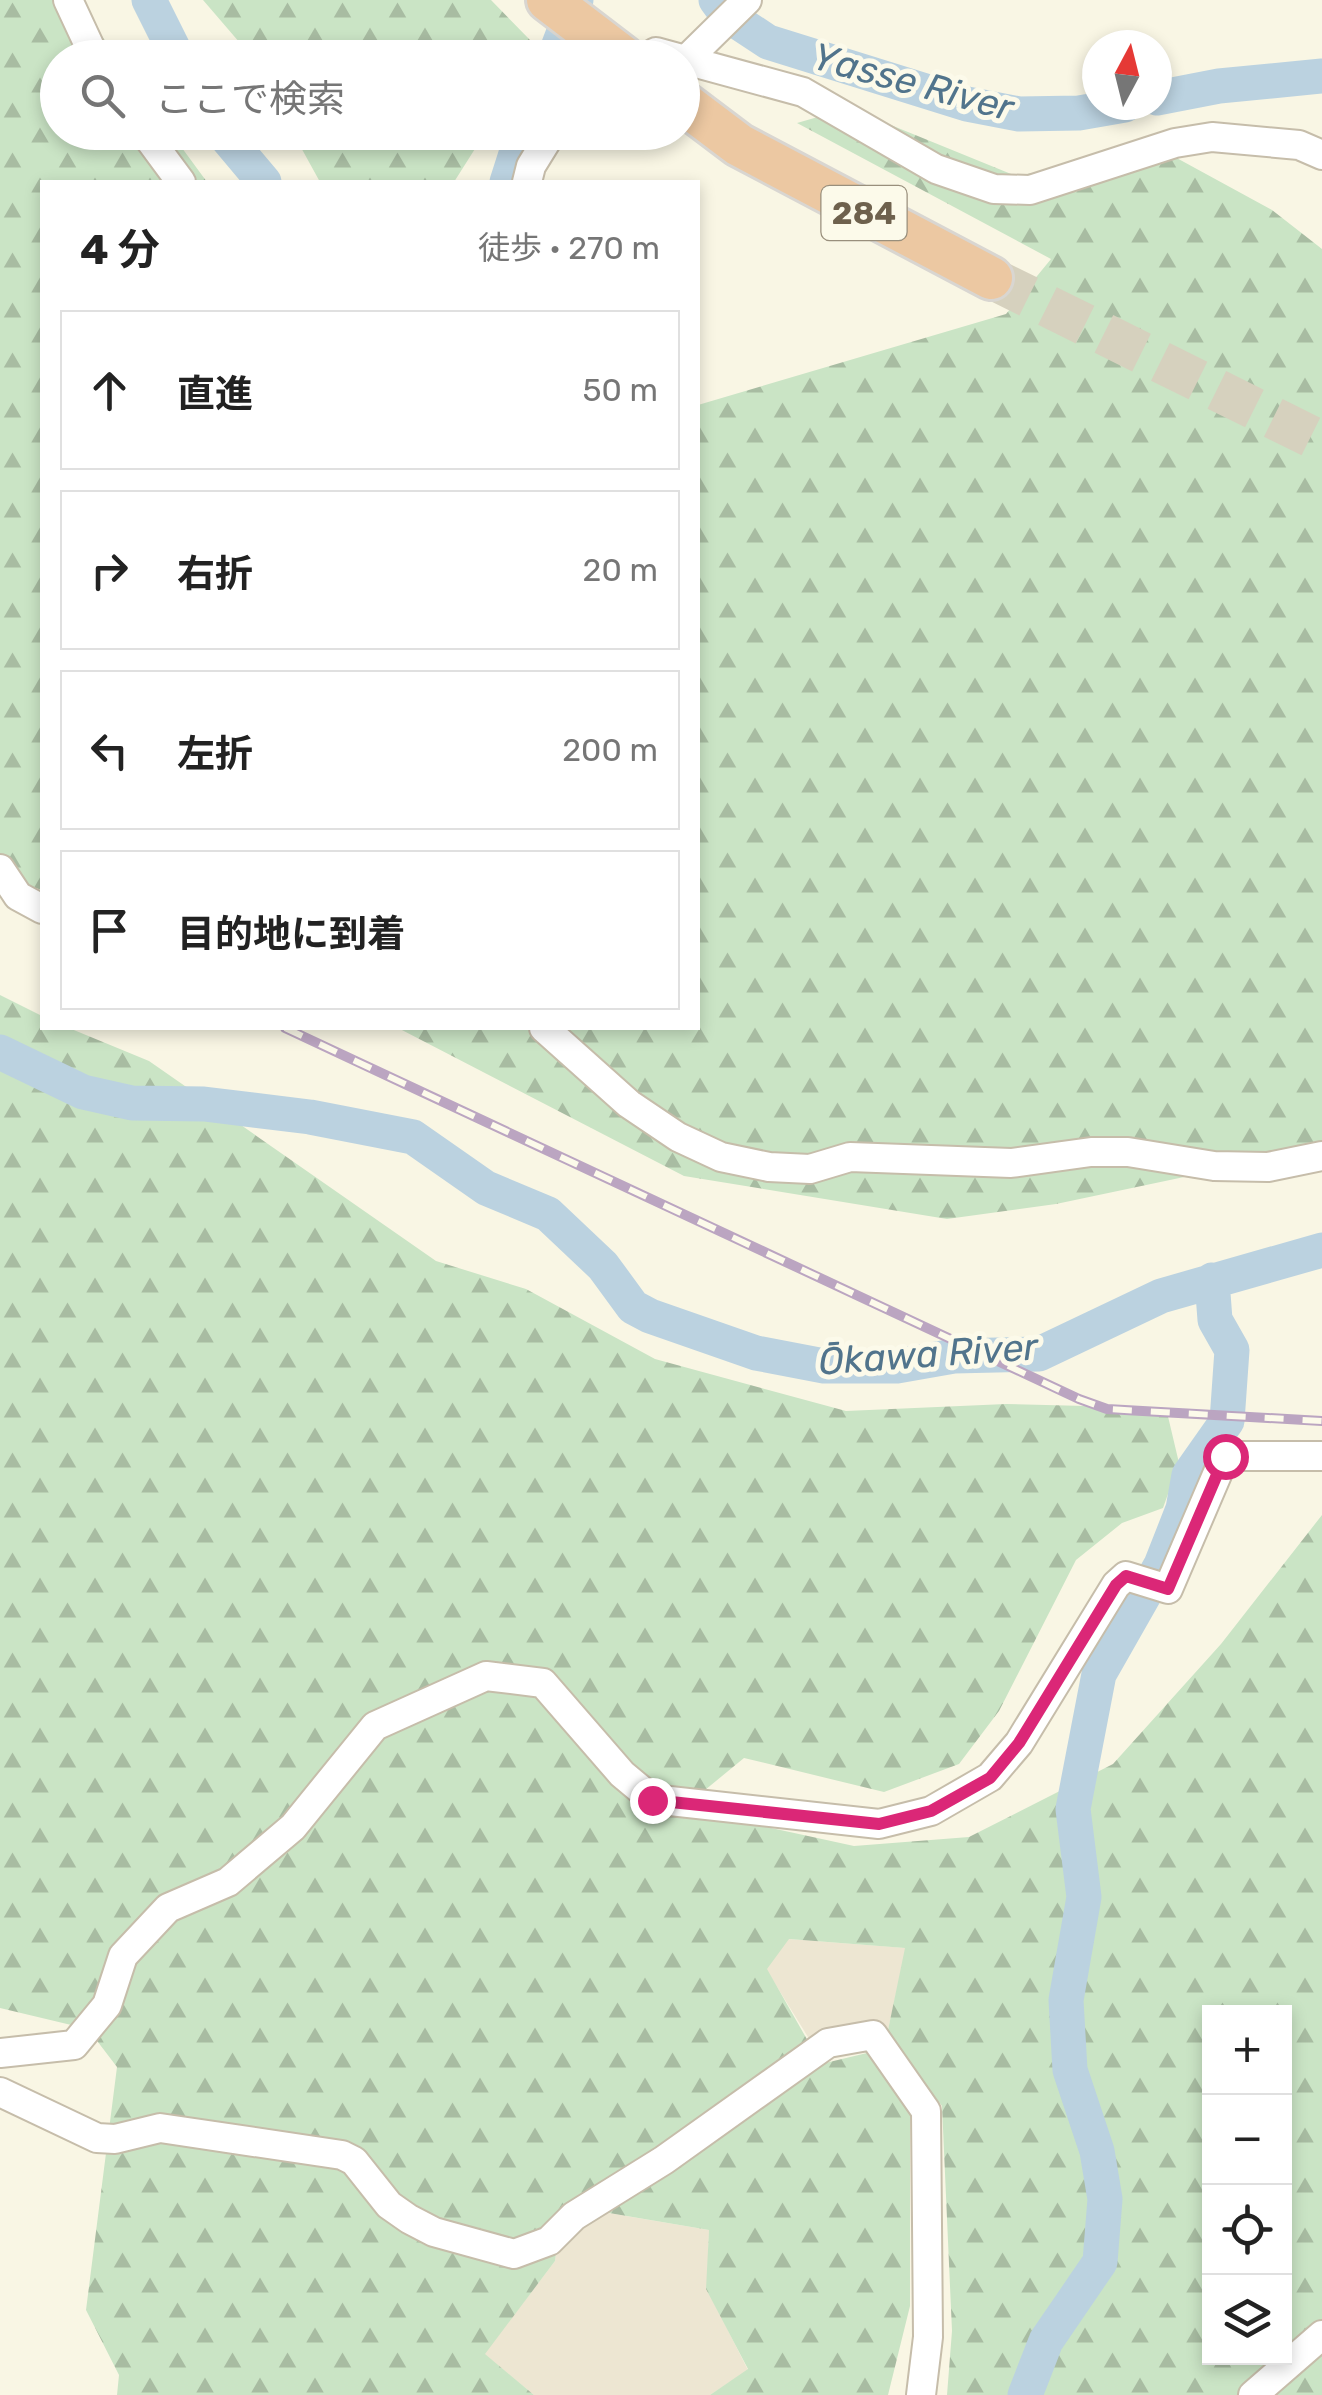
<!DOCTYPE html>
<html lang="ja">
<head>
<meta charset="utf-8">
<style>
	body { margin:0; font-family:Rubik,"Noto Sans JP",sans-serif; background:#f6f6f6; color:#222 }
	.controls { position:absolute; right:30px; bottom:30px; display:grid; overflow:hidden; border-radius:0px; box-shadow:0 5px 15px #0003 }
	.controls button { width:90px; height:90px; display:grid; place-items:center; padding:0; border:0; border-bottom:2px solid #e0e0e0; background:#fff; color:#222; font:50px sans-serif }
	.compass { position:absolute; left:1082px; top:30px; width:90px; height:90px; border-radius:50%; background:#fff; box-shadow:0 5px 15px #0003; rotate:7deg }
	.stop { position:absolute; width:30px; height:30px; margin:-22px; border:8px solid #db2777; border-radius:50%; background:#fff }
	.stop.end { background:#db2777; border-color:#fff; box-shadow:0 2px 10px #0008 }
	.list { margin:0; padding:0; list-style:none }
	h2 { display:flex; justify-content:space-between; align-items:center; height:130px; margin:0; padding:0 40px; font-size:42px }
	h2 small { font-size:32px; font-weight:400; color:#767676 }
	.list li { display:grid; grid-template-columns:65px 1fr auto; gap:30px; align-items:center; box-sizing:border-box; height:160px; margin:0 20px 20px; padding:0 20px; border:2px solid #e0e0e0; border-radius:0px }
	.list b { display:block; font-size:38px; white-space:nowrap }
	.list em { font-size:32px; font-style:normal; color:#767676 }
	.icon { flex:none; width:55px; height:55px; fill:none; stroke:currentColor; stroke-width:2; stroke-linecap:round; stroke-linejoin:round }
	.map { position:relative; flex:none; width:1322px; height:2395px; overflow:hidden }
	.search { position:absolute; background:#fff; box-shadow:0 5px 15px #0003; left:40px; top:40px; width:660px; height:110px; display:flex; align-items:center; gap:25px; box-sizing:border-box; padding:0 35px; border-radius:55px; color:#767676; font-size:38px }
	.panel { position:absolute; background:#fff; box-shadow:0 5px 15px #0003; left:40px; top:180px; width:660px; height:850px; border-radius:0px }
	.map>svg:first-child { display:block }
	.residential { fill:#ede6d2 }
	.forest { fill:url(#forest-firs); fill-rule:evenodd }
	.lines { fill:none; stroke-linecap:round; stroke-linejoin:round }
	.river { stroke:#bbd2e0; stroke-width:35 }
	.highway-tunnel { stroke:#d6d1be; stroke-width:42; stroke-dasharray:42 21; stroke-linecap:butt }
	.minor-casing { stroke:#c6bdaa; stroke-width:32 }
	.highway-casing { stroke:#d9d6d1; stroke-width:48 }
	.minor { stroke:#fff; stroke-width:28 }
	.highway { stroke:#ecc8a2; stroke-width:42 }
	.rail-casing { stroke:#bba5c1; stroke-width:10 }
	.rail { stroke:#fcfaea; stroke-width:6; stroke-dasharray:19; stroke-linecap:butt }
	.route { stroke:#db2777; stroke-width:12 }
	.labels { text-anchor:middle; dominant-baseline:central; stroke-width:10; stroke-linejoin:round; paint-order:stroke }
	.shield { fill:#fcfaea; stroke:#998f7c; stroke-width:2.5 }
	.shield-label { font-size:32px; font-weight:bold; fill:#6e614d }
	.water-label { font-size:38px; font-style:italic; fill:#51748c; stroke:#fcfaea }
</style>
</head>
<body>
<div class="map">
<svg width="1322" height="2395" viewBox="0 0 1322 2395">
	<defs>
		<pattern id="forest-firs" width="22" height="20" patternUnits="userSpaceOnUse" patternTransform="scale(2.5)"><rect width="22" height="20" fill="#cae4c5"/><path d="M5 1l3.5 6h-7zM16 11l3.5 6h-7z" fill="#a8bca2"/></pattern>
	</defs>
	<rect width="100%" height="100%" fill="#f9f6e4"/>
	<path class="residential" d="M 788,1939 L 906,1948 L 887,2035 L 808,2037 L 766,1969 Z
		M 561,2205 L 709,2230 L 707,2289 L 748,2370 L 710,2395 L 534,2395 L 484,2354 L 555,2261 Z"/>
	<path class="forest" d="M 0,0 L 76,0 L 117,57 L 58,58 L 58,132 L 171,133 L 207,182 L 42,182 L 42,890 L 0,877 Z
		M 203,0 L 491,0 L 530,40 L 522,57 L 252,57 Z
		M 849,108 L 1016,176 L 1162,150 L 1272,210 L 1322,249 L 1322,1148 L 1056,1204 L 947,1219 L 684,1176 L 398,1028 L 698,1028 L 698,405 L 1006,314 L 1051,259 L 797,123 Z
		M 293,133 L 485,133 L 454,182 L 320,182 Z
		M 0,995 L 42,1016 L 42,1028 L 69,1028 L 149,1061 L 436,1261 L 526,1289 L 655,1359 L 846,1411 L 1006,1404 L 1166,1408 L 1179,1463 L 1163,1508 L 1122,1523 L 1076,1560 L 999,1711 L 959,1764 L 884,1792 L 744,1758 L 705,1790 L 721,1817 L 854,1846 L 969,1837 L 1113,1764 L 1221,1644 L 1322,1515 L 1322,2332 L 1241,2395 L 947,2395 L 952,2331 L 942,2106 L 887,2035 L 905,1948 L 789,1939 L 767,1969 L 821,2064 L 867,2053 L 910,2114 L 910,2306 L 888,2395 L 710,2395 L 748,2369 L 706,2289 L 709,2230 L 562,2205 L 555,2261 L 485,2354 L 534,2395 L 117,2395 L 119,2375 L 86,2310 L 117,2067 L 88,2029 L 0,2008 ZM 1210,2012 L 1284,2012 L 1284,2358 L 1210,2358 Z
		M 1322,2342 L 1322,2395 L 1259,2395 Z"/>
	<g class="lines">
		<path class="river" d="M 149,0 L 178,58
			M 716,0 L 727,15 L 768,42 L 967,104 L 1019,114 L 1079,113 L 1125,105
			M 554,58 L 576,0
			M 1157,98 L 1219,86 L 1322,76
			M 222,132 L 264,182
			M 507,182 L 523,132
			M 0,1052 L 83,1092 L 132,1103 L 204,1104 L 310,1117 L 413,1137 L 486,1188 L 548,1214 L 603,1266 L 633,1307 L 650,1316 L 756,1353 L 824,1366 L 897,1366 L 954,1356 L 1039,1354 L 1161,1296 L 1322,1250
			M 1025,2395 L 1046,2341 L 1100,2262 L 1105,2199 L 1097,2151 L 1070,2070 L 1066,2000 L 1084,1897 L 1073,1809 L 1099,1674 L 1161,1565 L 1183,1509 L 1189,1475 L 1227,1421 L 1232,1350 L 1215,1320 L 1212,1280"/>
		<path class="highway-tunnel" d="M 991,278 L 1322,442"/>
		<defs>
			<path id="minor" d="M 68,0 L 95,58
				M 646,58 L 656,52 L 803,92 L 936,169 L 994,189 L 1030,190 L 1175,143 L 1212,137 L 1299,145 L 1322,155
				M 688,58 L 747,0
				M 144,132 L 181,182
				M 527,182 L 531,166 L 552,132
				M 0,869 L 18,896 L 42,909
				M 544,1028 L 629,1104 L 678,1137 L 721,1157 L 769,1167 L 810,1169 L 850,1157 L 1011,1163 L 1091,1152 L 1128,1152 L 1214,1166 L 1268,1167 L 1322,1156
				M 0,2053 L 74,2045 L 107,2005 L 123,1956 L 168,1908 L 228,1882 L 293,1827 L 375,1726 L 486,1676 L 543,1683 L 622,1774 L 652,1799 L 879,1824 L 931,1811 L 990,1777 L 1019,1743 L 1116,1585 L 1126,1576 L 1168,1589 L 1225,1456 L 1322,1456
				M 0,2092 L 97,2138 L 115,2139 L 160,2128 L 342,2155 L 354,2161 L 389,2205 L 409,2219 L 434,2232 L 514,2254 L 549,2241 L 574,2216 L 664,2160 L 828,2043 L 873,2035 L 926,2111 L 928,2337 L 921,2395
				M 1253,2395 L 1322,2335"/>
			<path id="highway" d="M 548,0 L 624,58
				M 682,102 L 739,145 L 991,278"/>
		</defs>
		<use href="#minor" class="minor-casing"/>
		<use href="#highway" class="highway-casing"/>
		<use href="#minor" class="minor"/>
		<use href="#highway" class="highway"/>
		<defs>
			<path id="rail" d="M 285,1028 L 1079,1399 L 1107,1409 L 1322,1421"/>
		</defs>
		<use href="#rail" class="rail-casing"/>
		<use href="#rail" class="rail"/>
	</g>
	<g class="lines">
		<path class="route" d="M 652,1800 L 879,1824 L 931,1811 L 990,1778 L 1019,1743 L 1116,1585 L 1126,1576 L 1168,1589 L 1225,1456"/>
	</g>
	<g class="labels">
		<rect class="shield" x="821.5" y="186" width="85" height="54" rx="8"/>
		<g class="shield-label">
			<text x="864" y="213">284</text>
		</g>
		<g class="water-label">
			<text transform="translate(913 82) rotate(15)">Yasse River</text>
			<text transform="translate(928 1354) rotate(-4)">Ōkawa River</text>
		</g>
	</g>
</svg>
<div class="controls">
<button>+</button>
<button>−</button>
<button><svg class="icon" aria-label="locate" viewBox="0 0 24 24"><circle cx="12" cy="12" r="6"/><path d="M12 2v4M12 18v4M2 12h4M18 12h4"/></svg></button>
<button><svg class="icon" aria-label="layers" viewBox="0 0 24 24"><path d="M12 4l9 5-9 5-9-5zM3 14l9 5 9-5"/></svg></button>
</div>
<svg class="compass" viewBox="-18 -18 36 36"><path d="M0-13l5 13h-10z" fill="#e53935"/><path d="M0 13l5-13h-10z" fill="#767676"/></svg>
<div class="stop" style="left:1225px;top:1456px"></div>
<div class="stop end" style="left:652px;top:1800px"></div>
<div class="search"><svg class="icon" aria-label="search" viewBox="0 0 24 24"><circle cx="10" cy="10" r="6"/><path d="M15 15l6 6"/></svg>ここで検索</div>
<section class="panel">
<h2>4 分<small>徒歩 · 270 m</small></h2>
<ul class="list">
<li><svg class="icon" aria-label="ahead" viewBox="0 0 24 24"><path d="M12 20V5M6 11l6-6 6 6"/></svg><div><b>直進</b></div><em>50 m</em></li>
<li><svg class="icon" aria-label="right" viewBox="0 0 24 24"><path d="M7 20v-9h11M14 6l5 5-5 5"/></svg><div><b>右折</b></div><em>20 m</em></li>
<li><svg class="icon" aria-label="left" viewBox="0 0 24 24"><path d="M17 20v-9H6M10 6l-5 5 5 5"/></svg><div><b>左折</b></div><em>200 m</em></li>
<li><svg class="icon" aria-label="arrive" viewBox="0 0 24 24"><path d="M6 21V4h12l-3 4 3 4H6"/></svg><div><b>目的地に到着</b></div></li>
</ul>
</section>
</div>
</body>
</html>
